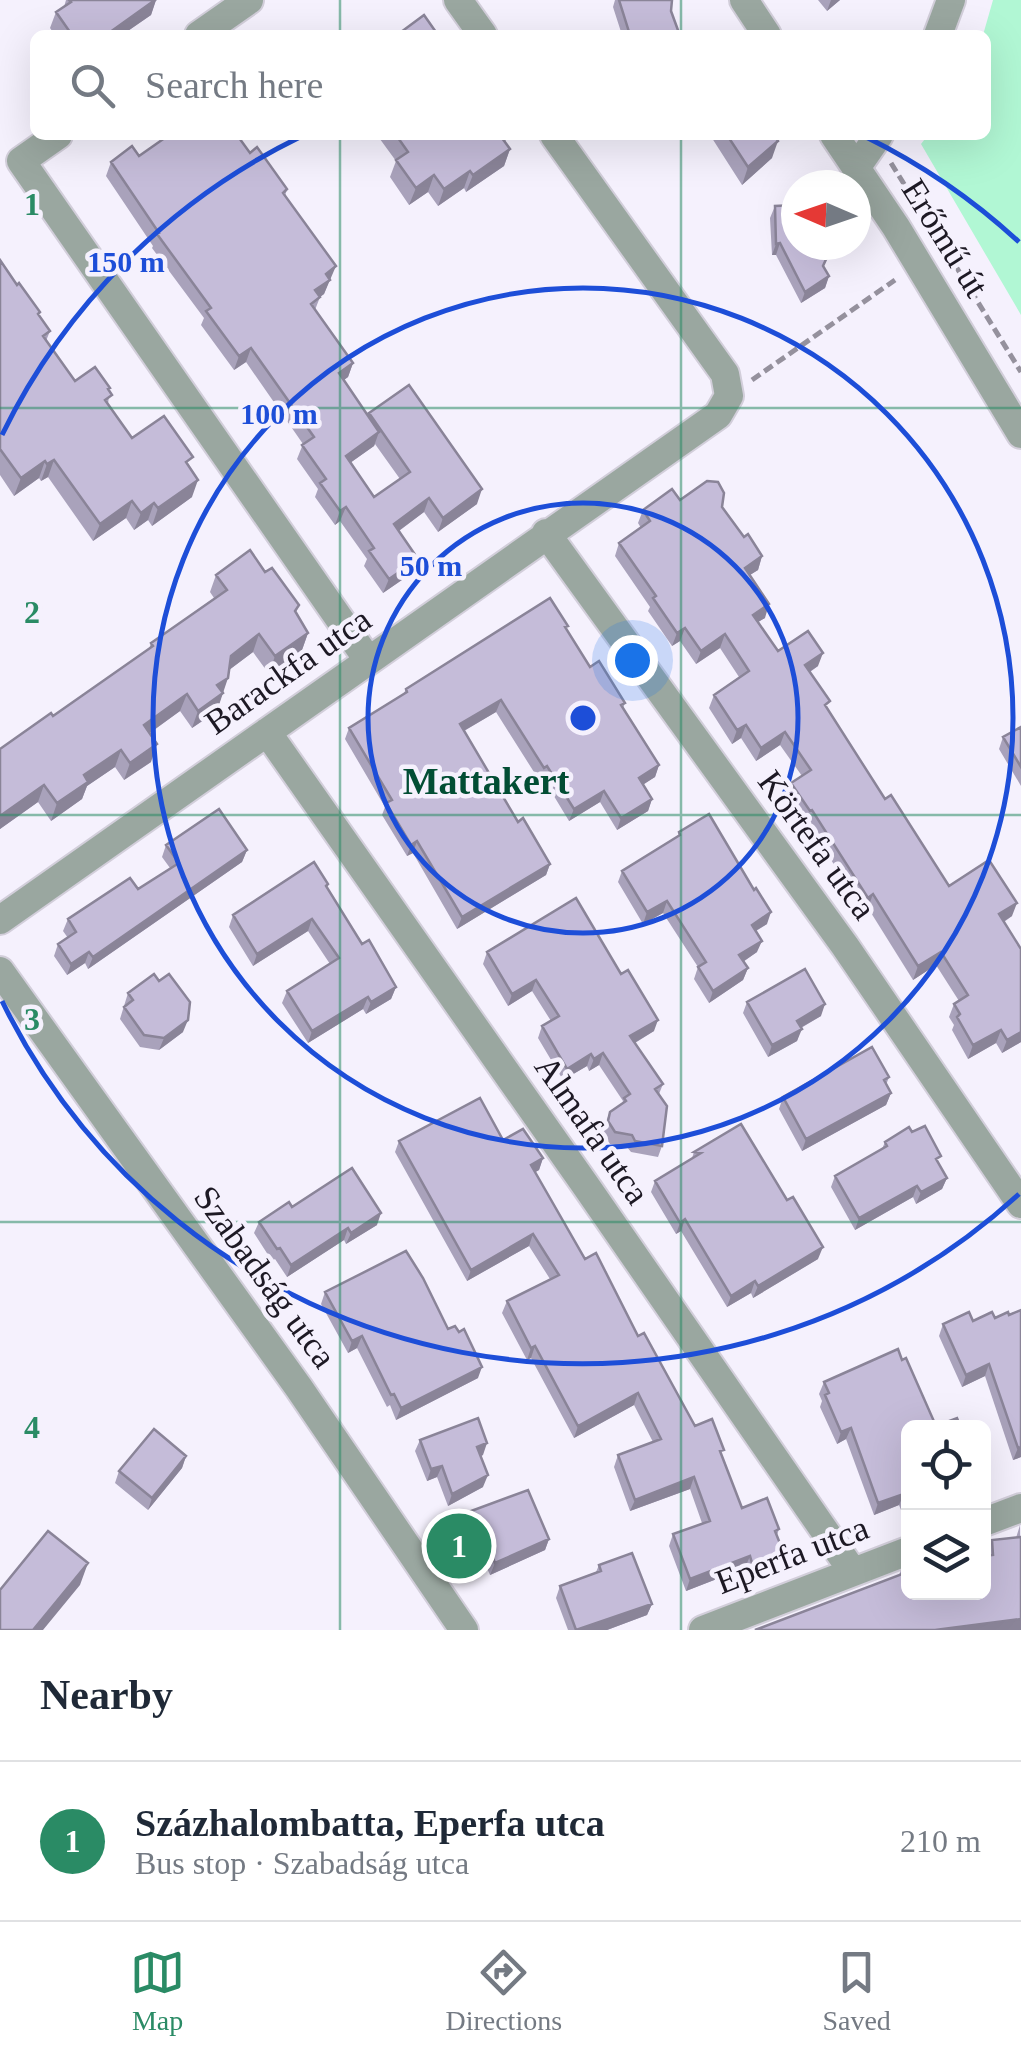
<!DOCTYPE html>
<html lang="en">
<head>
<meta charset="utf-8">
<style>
	body { margin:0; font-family:"Times New Roman",serif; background:#f6f6f7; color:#1f2937 }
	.controls { position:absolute; right:30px; bottom:30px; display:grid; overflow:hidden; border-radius:15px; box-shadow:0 10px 40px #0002 }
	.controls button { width:90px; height:90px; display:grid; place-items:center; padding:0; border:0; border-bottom:2px solid #e0e1e3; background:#fff; color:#1f2937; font:50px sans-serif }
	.compass { position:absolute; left:781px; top:170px; width:90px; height:90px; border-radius:50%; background:#fff; box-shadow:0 10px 40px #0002; rotate:272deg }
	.you { position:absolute; left:632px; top:660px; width:35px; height:35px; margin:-25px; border:8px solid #fff; border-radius:50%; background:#1a73e8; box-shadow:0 0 0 15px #1a73e833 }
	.badge { display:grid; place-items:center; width:65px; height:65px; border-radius:50%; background:#2a8b65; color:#fff; font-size:32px; font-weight:700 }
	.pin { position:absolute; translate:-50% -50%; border:5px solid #fff; box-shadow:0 2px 10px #0006 }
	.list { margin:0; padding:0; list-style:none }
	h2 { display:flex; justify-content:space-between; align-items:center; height:130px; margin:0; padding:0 40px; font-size:42px }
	h2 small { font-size:32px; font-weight:400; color:#747a83 }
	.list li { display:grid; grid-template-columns:65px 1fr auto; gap:30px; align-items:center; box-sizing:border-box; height:160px; padding:0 40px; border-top:2px solid #e0e1e3 }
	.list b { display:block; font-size:38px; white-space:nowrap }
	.list p { margin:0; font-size:32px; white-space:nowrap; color:#747a83 }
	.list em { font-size:32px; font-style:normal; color:#747a83 }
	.icon { flex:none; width:55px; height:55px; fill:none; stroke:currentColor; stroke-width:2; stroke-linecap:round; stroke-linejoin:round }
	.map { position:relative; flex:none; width:1021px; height:1630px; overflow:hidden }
	.search { position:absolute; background:#fff; box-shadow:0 10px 40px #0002; left:30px; right:30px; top:30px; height:110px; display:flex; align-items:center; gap:25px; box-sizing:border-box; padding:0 35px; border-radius:15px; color:#747a83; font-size:38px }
	.sheet { height:290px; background:#fff }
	nav { display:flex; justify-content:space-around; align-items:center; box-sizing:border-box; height:140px; border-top:2px solid #e0e1e3; background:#fff; font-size:28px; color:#747a83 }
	nav a { display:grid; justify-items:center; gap:5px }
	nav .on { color:#2a8b65 }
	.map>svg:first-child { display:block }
	.green { fill:#b1f7d4 }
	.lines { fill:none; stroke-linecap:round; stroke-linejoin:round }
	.minor-casing { stroke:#d2ceda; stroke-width:32 }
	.tertiary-casing { stroke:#d2ceda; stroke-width:32 }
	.path { stroke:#95919d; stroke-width:5; stroke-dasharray:10 5; stroke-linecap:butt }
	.minor { stroke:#9aa7a0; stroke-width:28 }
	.tertiary { stroke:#9aa7a0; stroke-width:28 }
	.wall { fill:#a9a2bb; fill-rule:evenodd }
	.shaded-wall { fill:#8a8498 }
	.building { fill:#c5bcd9; stroke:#8a8498; stroke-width:2.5 }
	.grid { fill:none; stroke:#2a8b65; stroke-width:2.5; stroke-opacity:0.55 }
	.ring { fill:none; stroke:#1d4ed8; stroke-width:5 }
	.labels { text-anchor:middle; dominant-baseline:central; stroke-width:9; stroke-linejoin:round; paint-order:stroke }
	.street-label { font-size:35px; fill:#1d1924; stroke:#f5f1fd }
	.neighbourhood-label { font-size:38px; font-weight:bold; fill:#024d34; stroke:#f5f1fd }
	.grid-label { font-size:32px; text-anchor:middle; font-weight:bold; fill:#2a8b65; stroke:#f5f1fd; stroke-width:9; stroke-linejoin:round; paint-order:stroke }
	.centre { fill:#1d4ed8; stroke:#f5f1fd; stroke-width:5 }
	.ring-label { font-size:30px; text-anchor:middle; font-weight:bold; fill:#1d4ed8; stroke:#f5f1fd; stroke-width:9; stroke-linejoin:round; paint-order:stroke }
</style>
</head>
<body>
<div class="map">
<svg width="1021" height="1630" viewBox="0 0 1021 1630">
	<rect width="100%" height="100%" fill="#f5f1fd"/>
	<path class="green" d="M 993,0 L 1021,0 L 1021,315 L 921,144 L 928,135 L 986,135 L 986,35 L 983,35 Z"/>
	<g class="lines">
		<defs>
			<path id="minor" d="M 458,0 L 483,35
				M 199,35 L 249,0
				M 938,35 L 951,0
				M 58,135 L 21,161 L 368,660
				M 856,168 L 879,135
				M 546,533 L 845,946 L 1021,1204
				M 267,732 L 586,1186 L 853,1572
				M 0,920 L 718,415 L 729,396 L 725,374 L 554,135
				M 0,971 L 299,1388 L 464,1630
				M 984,1522 L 1021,1508
				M 703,1630 L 908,1551"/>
			<path id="tertiary" d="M 744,0 L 767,35
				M 834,135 L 896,227 L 1021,434"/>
		</defs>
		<use href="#minor" class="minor-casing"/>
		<use href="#tertiary" class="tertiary-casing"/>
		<path class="path" d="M 891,163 L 909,192
			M 939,239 L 1021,372
			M 752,380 L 895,280"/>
		<use href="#minor" class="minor"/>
		<use href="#tertiary" class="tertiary"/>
	</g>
	<path class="wall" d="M 66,0 L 156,0 L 151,15 L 122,35 L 55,35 L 50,28 L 56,12 L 64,7 Z
		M 615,0 L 672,0 L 671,11 L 679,35 L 622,35 L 613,7 Z
		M 818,0 L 840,0 L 827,11 Z
		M 377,135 L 508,135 L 505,142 L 510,149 L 504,166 L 466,192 L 464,188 L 438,206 L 428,192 L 409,205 L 390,177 L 396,161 Z
		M 710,135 L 774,135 L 772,158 L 742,185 Z
		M 250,153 L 287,189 L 285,196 L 331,280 L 329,281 L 324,294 L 320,297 L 315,310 L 353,363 L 348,377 L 344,380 L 368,416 L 369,413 L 477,504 L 438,532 L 424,512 L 399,531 L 412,573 L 383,593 L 364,566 L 367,559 L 340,521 L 335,525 L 315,497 L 318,489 L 297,459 L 303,444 L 246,362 L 234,370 L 201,325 L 204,318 L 152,248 L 153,246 L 106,176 L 111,162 L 139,156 ZM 375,444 L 400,479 L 374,497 L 350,463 L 374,446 Z
		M 775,206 L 829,276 L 825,288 L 801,303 L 776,255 L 772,255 L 770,218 Z
		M 0,260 L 17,285 L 40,312 L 39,315 L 50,331 L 46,341 L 75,381 L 110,388 L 108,404 L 132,438 L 189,467 L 192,497 L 152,526 L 148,520 L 134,530 L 126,518 L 93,541 L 48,477 L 41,481 L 39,478 L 14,496 L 0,475 Z
		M 680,500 L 722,507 L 744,537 L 762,556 L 758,570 L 750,575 L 765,618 L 758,622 L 778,651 L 818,666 L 810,672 L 827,709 L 885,799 L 949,886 L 1012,916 L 1004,922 L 1021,949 L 1021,1042 L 1002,1053 L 996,1043 L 968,1059 L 952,1030 L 954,1025 L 949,1017 L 954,1004 L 959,1001 L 936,965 L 913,980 L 868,908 L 863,911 L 808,823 L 805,824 L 787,796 L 791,783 L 802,776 L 780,745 L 756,761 L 741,738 L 732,744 L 709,708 L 714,695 L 739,677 L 720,648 L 696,664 L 680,641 L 672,646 L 648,611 L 650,607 L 615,556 L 619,543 L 641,528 L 638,523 L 643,510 Z
		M 265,572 L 299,605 L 296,612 L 308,633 L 302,650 L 269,674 L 253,652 L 229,670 L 217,711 L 192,728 L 180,711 L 150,733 L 151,762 L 124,780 L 115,767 L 87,786 L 82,799 L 51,821 L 38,802 L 0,829 L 0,749 L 53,716 L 149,649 L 151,643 L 214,598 L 210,592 L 216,575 Z
		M 566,630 L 590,667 L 625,703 L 623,708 L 659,765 L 655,777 L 643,784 L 652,799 L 648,811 L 617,830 L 600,802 L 569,821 L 543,778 L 539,780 L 496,712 L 464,731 L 518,822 L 550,864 L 546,875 L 457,929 L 413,853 L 407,856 L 382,815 L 385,807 L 345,739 L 349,728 L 403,695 L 406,689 Z
		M 1021,727 L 1021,786 L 999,749 L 1003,737 Z
		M 679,832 L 767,924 L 756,931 L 757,952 L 743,962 L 748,968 L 743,980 L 709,1003 L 694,979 L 698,967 L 663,913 L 643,924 L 618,882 L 622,871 L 677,838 Z
		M 166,845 L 247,850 L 242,862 L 88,969 L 85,963 L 67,975 L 54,956 L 58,944 L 68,938 L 63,931 L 68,919 L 138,889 L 170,868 L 162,857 Z
		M 328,884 L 327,888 L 362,944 L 396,987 L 391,999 L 366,1014 L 363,1009 L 308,1043 L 282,1003 L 287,991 L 330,964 L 308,931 L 253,966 L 229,927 L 233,915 Z
		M 487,952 L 654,1031 L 635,1043 L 663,1084 L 659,1094 L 662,1146 L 658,1157 L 631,1152 L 627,1147 L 610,1144 L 603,1133 L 605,1124 L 610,1112 L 622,1104 L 623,1101 L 599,1065 L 589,1071 L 587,1066 L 563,1080 L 538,1038 L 542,1026 L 551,1021 L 532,991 L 508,1006 L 483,964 Z
		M 159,981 L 183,1032 L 159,1050 L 140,1047 L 120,1019 L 128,993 Z
		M 747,1002 L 821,1016 L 801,1028 L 797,1041 L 768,1057 L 743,1013 Z
		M 889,1077 L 886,1085 L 891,1093 L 886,1105 L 802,1151 L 779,1109 L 783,1097 Z
		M 741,1124 L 818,1259 L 753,1298 L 751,1293 L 727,1307 L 681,1231 L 676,1234 L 651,1192 L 655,1181 L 692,1158 L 694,1152 Z
		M 912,1132 L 938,1163 L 947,1178 L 942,1189 L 916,1204 L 913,1197 L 855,1230 L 831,1187 L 835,1176 L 882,1149 L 885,1142 Z
		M 503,1140 L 543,1158 L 539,1170 L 535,1172 L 585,1259 L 638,1336 L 695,1426 L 722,1455 L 742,1508 L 779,1529 L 777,1535 L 779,1563 L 748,1574 L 745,1568 L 686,1591 L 669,1546 L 673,1534 L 702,1523 L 690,1489 L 630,1511 L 614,1467 L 618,1455 L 653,1442 L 634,1405 L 574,1438 L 531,1358 L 527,1360 L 502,1313 L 507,1301 L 550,1279 L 529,1246 L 467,1281 L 395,1152 L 399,1141 Z
		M 292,1207 L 377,1225 L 346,1244 L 344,1240 L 287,1277 L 275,1259 L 272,1261 L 254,1233 L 259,1222 Z
		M 325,1292 L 448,1329 L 478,1378 L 396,1420 L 390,1405 L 387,1407 L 357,1348 L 348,1353 L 321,1304 Z
		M 1021,1310 L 1021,1457 L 1013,1460 L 985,1376 L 962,1387 L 939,1336 L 943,1324 L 995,1318 Z
		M 824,1382 L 936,1426 L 961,1428 L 908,1428 L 908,1507 L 901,1510 L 899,1505 L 874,1515 L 846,1439 L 837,1444 L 820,1407 L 822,1401 L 819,1394 Z
		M 420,1440 L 483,1455 L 481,1456 L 483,1487 L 448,1506 L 437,1477 L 427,1481 L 415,1451 Z
		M 186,1456 L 182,1468 L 148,1510 L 115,1483 L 119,1471 Z
		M 463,1514 L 549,1539 L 545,1550 L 490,1575 L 478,1547 L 470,1551 L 459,1526 Z
		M 1020,1525 L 1021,1630 L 755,1630 L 899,1575 L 904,1563 L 908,1561 L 908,1592 L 984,1592 L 984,1556 L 986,1556 L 992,1540 L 1016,1538 Z
		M 599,1565 L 652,1604 L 647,1615 L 607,1630 L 568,1630 L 556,1598 L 560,1586 L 596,1572 Z"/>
	<path class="shaded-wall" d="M 148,0 L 156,0 L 151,15 L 122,35 L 106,35 Z
		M 831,0 L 840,0 L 827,11 Z
		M 778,141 L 772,158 L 742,185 L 748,167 Z
		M 510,149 L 504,166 L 466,192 L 473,175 Z
		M 470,171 L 464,188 L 438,206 L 444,189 Z
		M 434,175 L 428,192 L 409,205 L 416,188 Z
		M 780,243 L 776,255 L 772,255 L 776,244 Z
		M 336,266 L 324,294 L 310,304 L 315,290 L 326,274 Z
		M 829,276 L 825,288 L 801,303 L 805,292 Z
		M 251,348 L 246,362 L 234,370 L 239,356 Z
		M 353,363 L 348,377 L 334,387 L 339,373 Z
		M 379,432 L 374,446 L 340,470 L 346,456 Z
		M 54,460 L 48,477 L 41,481 L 47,464 Z
		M 45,461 L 39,478 L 14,496 L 21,478 Z
		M 198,480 L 192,497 L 152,526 L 158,508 Z
		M 482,489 L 477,504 L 438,532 L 443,518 Z
		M 429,498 L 424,512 L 389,538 L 394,524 Z
		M 132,501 L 126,518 L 93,541 L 100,524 Z
		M 154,503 L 148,520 L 134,530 L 141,513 Z
		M 346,507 L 340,521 L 335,525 L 340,511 Z
		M 762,556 L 758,570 L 740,581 L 745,568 Z
		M 418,559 L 412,573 L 383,593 L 389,579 Z
		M 769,604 L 765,618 L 748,628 L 753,615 Z
		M 685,628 L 680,641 L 672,646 L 677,633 Z
		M 308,633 L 302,650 L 269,674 L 275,656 Z
		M 259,634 L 253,652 L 225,673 L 231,656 Z
		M 725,634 L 720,648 L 696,664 L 701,651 Z
		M 823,653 L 818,666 L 800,678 L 805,665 Z
		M 228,678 L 217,711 L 192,728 L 198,711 L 217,685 Z
		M 187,694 L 180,711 L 137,742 L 144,725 Z
		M 501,700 L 496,712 L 455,736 L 460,724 Z
		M 746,725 L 741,738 L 732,744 L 737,730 Z
		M 785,732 L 780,745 L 756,761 L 761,748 Z
		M 157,744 L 151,762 L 124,780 L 130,763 Z
		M 121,750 L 115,767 L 87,786 L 82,799 L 51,821 L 57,803 L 84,775 Z
		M 659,765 L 655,777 L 635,790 L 639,778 Z
		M 44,785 L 38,802 L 0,829 L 0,816 Z
		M 604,791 L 600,802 L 569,821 L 574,809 Z
		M 652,799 L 648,811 L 617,830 L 621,818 Z
		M 417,841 L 413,853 L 407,856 L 411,845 Z
		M 247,850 L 242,862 L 88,969 L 93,957 Z
		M 550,864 L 546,875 L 457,929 L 462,917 Z
		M 873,894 L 868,908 L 863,911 L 868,898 Z
		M 667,901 L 663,913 L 643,924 L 647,912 Z
		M 1017,903 L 1012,916 L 995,927 L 999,914 Z
		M 771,912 L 767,924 L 747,936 L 752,925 Z
		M 312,919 L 308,931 L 253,966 L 257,954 Z
		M 762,941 L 757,952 L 735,967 L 739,955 Z
		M 89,952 L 85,963 L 67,975 L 71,964 Z
		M 941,952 L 936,965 L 913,980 L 918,966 Z
		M 748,968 L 743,980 L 709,1003 L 713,991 Z
		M 536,980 L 532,991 L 508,1006 L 512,994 Z
		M 396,987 L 391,999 L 366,1014 L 371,1002 Z
		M 368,997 L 363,1009 L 308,1043 L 312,1031 Z
		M 825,1004 L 821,1016 L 793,1032 L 797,1021 Z
		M 188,1020 L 183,1032 L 159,1050 L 164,1038 Z
		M 658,1020 L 654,1031 L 626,1048 L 630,1036 Z
		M 802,1029 L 797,1041 L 768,1057 L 772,1045 Z
		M 1001,1030 L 996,1043 L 968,1059 L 973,1045 Z
		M 1021,1032 L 1021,1042 L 1002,1053 L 1007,1040 Z
		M 603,1053 L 599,1065 L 589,1071 L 594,1059 Z
		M 591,1054 L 587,1066 L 563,1080 L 567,1069 Z
		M 891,1093 L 886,1105 L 802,1151 L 806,1139 Z
		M 543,1158 L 539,1170 L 527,1177 L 531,1165 Z
		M 947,1178 L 942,1189 L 916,1204 L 921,1192 Z
		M 917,1186 L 913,1197 L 855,1230 L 859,1218 Z
		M 381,1213 L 377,1225 L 346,1244 L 351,1233 Z
		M 685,1219 L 681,1231 L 676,1234 L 680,1223 Z
		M 348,1228 L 344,1240 L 287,1277 L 291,1265 Z
		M 533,1234 L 529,1246 L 467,1281 L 471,1270 Z
		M 823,1247 L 818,1259 L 753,1298 L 758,1286 Z
		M 755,1281 L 751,1293 L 727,1307 L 731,1296 Z
		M 362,1336 L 357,1348 L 348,1353 L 352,1341 Z
		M 535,1346 L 531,1358 L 527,1360 L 531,1348 Z
		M 989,1364 L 985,1376 L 962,1387 L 966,1375 Z
		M 482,1367 L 478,1378 L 396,1420 L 401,1408 Z
		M 638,1393 L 634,1405 L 574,1438 L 578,1426 Z
		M 851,1428 L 846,1439 L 837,1444 L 841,1432 Z
		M 487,1443 L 483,1455 L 473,1459 L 477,1447 Z
		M 1021,1447 L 1021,1457 L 1013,1460 L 1018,1448 Z
		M 186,1456 L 182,1468 L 148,1510 L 152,1498 Z
		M 442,1466 L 437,1477 L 427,1481 L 431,1469 Z
		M 488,1475 L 483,1487 L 448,1506 L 452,1494 Z
		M 694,1477 L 690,1489 L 630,1511 L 635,1500 Z
		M 904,1494 L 899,1505 L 874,1515 L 878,1503 Z
		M 908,1497 L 908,1507 L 901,1510 L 905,1498 Z
		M 483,1535 L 478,1547 L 470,1551 L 474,1539 Z
		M 549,1539 L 545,1550 L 490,1575 L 495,1563 Z
		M 783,1551 L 779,1563 L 748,1574 L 752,1563 Z
		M 750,1556 L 745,1568 L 686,1591 L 690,1579 Z
		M 88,1563 L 80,1585 L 43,1630 L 33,1630 Z
		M 652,1604 L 647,1615 L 607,1630 L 578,1630 Z
		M 1021,1619 L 1021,1630 L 934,1630 L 935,1629 Z"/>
	<path class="building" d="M 69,0 L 155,0 L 106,35 L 94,35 L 92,32 L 88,35 L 72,35 L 56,12 L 71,2 Z
		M 619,0 L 672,0 L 671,11 L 679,33 L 675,35 L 630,35 Z
		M 424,15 L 438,35 L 397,35 Z
		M 169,135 L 237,135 L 250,153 L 257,147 L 287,189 L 283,193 L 336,266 L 326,274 L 330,280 L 315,290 L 320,297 L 311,304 L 353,363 L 339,373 L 379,432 L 346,456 L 374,497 L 410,472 L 369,413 L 409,385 L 482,489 L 443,518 L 429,498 L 394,524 L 418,559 L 389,579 L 369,551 L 374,548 L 346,507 L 340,511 L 320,483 L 326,479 L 302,445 L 314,437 L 251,348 L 239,356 L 206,311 L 211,308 L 157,234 L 159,233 L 111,162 L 132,146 L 139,156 Z
		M 396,135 L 506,135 L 502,138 L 510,149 L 473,175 L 470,171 L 444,189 L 434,175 L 416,188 L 396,160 L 408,152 Z
		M 727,135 L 774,135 L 778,141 L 748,167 Z
		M 796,205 L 796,245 L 828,245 L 828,255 L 823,266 L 829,276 L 805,292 L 780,243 L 776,244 L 775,206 Z
		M 0,260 L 17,285 L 19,283 L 40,312 L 38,314 L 50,331 L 43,336 L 75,381 L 95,367 L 110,388 L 108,389 L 112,395 L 105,400 L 132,438 L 164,416 L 193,457 L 186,462 L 198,480 L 158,508 L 154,503 L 141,513 L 132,501 L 100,524 L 54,460 L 47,464 L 45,461 L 21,478 L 0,449 Z
		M 707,481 L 718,482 L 724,493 L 722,507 L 744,537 L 748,534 L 762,556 L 745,568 L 769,604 L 753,615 L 778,651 L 808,631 L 823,653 L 805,665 L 830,701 L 825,705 L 885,799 L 891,795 L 949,886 L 989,860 L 1017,903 L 999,914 L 1021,949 L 1021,1032 L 1007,1040 L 1001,1030 L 973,1045 L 957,1017 L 960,1014 L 954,1004 L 968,995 L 941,952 L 918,966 L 873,894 L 868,898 L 812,810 L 810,811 L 791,783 L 811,770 L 785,732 L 761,748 L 746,725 L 737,730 L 714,695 L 749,671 L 725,634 L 701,651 L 685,628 L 677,633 L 653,598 L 656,596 L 619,543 L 650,521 L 643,510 L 672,489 L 680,500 Z
		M 250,550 L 265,572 L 272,568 L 299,605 L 295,611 L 308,633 L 275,656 L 259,634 L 231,656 L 228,678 L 217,685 L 223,693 L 198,711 L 187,694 L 144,725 L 157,744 L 130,763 L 121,750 L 84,775 L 88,782 L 57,803 L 44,785 L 0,816 L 0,749 L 51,713 L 53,716 L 153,646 L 151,643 L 227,590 L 216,575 Z
		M 550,598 L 568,626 L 565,627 L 590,667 L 599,661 L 625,703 L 621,705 L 659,765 L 639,778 L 652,799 L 621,818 L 604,791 L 574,809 L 547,766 L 544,768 L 501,700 L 460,724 L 518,822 L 523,818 L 550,864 L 462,917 L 417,841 L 411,845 L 386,803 L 392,800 L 349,728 L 407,692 L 406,689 Z
		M 1021,727 L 1021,767 L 1003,737 Z
		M 219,809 L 247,850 L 93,957 L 89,952 L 71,964 L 58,944 L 76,932 L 68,919 L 130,878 L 138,889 L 179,863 L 166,845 Z
		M 709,814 L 754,890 L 756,888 L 771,912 L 752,925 L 762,941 L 739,955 L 748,968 L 713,991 L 698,967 L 706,962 L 667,901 L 647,912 L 622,871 L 680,835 L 679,832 Z
		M 314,862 L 328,884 L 326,886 L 362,944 L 369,940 L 396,987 L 371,1002 L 368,997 L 312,1031 L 287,991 L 339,958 L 312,919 L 257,954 L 233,915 Z
		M 576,898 L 621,974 L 628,970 L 658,1020 L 630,1036 L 663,1084 L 655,1089 L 667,1106 L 662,1146 L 635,1141 L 632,1135 L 615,1132 L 608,1121 L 610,1112 L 626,1101 L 624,1098 L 630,1094 L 603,1053 L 594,1059 L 591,1054 L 567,1069 L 542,1026 L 559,1016 L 536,980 L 512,994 L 487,952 Z
		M 805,969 L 825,1004 L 797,1021 L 802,1029 L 772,1045 L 747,1002 Z
		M 154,974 L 159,981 L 169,974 L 190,1002 L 188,1020 L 164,1038 L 144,1035 L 124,1007 L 133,1000 L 128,993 Z
		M 872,1047 L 889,1077 L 884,1080 L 891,1093 L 806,1139 L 783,1097 Z
		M 480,1098 L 503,1140 L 523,1129 L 543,1158 L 531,1165 L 585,1259 L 596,1253 L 638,1336 L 644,1333 L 695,1426 L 712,1419 L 724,1450 L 720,1451 L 742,1508 L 767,1498 L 779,1529 L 775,1531 L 783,1551 L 752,1563 L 750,1556 L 690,1579 L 673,1534 L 710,1521 L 694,1477 L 635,1500 L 618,1455 L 661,1439 L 638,1393 L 578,1426 L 535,1346 L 531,1348 L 507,1301 L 559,1275 L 533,1234 L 471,1270 L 399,1141 Z
		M 741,1124 L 787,1200 L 793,1197 L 823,1247 L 758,1286 L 755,1281 L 731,1296 L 685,1219 L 680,1223 L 655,1181 L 701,1153 L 694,1152 Z
		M 925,1126 L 941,1156 L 936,1159 L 947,1178 L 921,1192 L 917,1186 L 859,1218 L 835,1176 L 887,1146 L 885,1142 L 909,1127 L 912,1132 Z
		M 352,1168 L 381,1213 L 351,1233 L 348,1228 L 291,1265 L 280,1248 L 277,1249 L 259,1222 L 289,1202 L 292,1207 Z
		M 406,1251 L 423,1278 L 448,1329 L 455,1326 L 459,1332 L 464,1329 L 482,1367 L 401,1408 L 394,1394 L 391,1395 L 362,1336 L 352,1341 L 325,1292 Z
		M 1021,1310 L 1021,1447 L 1018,1448 L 989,1364 L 966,1375 L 943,1324 L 969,1312 L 973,1321 L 992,1312 L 995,1318 L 1008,1312 L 1009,1315 Z
		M 898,1349 L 902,1360 L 906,1358 L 936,1426 L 957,1418 L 961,1428 L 908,1428 L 908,1497 L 905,1498 L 904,1494 L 878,1503 L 851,1428 L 841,1432 L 825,1395 L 829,1393 L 824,1382 Z
		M 478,1418 L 487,1443 L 477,1447 L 488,1475 L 452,1494 L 442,1466 L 431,1469 L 420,1440 Z
		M 154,1429 L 186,1456 L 152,1498 L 119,1471 Z
		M 528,1490 L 549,1539 L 495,1563 L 483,1535 L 474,1539 L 463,1514 Z
		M 48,1531 L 88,1563 L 33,1630 L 0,1630 L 0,1590 Z
		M 1021,1537 L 1021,1619 L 935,1630 L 755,1630 L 905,1573 L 904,1563 L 908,1561 L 908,1592 L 984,1592 L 984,1556 L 993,1555 L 992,1540 Z
		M 632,1553 L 652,1604 L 576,1630 L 560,1586 L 601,1571 L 599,1565 Z"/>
	<path class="grid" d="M 340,0 L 340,35M 681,0 L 681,35M 340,135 L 340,1630M 681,135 L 681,1630M 0,408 L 1021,408M 0,815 L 1021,815M 0,1222 L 1021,1222"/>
	<g class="ring">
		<circle cx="583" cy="718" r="215"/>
		<circle cx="583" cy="718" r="430"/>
		<path d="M1019 1194A646 646 0 0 1 2 1001M2 435A646 646 0 0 1 300 137M866 137A646 646 0 0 1 1019 242"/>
	</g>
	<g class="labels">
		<g class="street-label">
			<text transform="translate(945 238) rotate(58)">Erőmű út</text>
			<text transform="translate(288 671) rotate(-35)">Barackfa utca</text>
			<text transform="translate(817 845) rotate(54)">Körtefa utca</text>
			<text transform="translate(592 1130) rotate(55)">Almafa utca</text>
			<text transform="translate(265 1277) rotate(54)">Szabadság utca</text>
			<text transform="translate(792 1555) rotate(-21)">Eperfa utca</text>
		</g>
		<g class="neighbourhood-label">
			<text x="486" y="781">Mattakert</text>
		</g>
	</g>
	<g class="grid-label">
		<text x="32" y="215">1</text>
		<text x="32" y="623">2</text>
		<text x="32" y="1030">3</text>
		<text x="32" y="1438">4</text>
	</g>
	<circle cx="583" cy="718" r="15" class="centre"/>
	<g class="ring-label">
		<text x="126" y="272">150 m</text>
		<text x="279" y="424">100 m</text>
		<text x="431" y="576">50 m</text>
	</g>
</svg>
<div class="controls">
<button><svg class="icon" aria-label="locate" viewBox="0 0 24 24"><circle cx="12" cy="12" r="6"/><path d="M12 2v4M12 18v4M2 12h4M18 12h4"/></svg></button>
<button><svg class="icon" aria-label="layers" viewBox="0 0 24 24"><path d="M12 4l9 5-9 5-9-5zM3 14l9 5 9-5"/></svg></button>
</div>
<svg class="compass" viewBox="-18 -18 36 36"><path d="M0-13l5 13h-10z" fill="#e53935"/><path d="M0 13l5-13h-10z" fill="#747a83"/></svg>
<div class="you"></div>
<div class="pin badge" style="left:459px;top:1546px">1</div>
<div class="search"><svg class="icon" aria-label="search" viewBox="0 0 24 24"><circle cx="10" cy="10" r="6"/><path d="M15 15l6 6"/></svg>Search here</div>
</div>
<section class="sheet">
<h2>Nearby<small></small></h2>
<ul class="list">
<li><span class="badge">1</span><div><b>Százhalombatta, Eperfa utca</b><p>Bus stop · Szabadság utca</p></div><em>210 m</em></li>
</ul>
</section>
<nav>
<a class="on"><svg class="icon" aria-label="map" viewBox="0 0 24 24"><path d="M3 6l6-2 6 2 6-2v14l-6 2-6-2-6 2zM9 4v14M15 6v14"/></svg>Map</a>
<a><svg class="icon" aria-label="directions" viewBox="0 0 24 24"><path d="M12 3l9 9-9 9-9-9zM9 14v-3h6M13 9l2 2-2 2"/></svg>Directions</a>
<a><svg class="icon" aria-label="saved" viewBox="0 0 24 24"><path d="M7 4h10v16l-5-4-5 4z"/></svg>Saved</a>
</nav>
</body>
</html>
